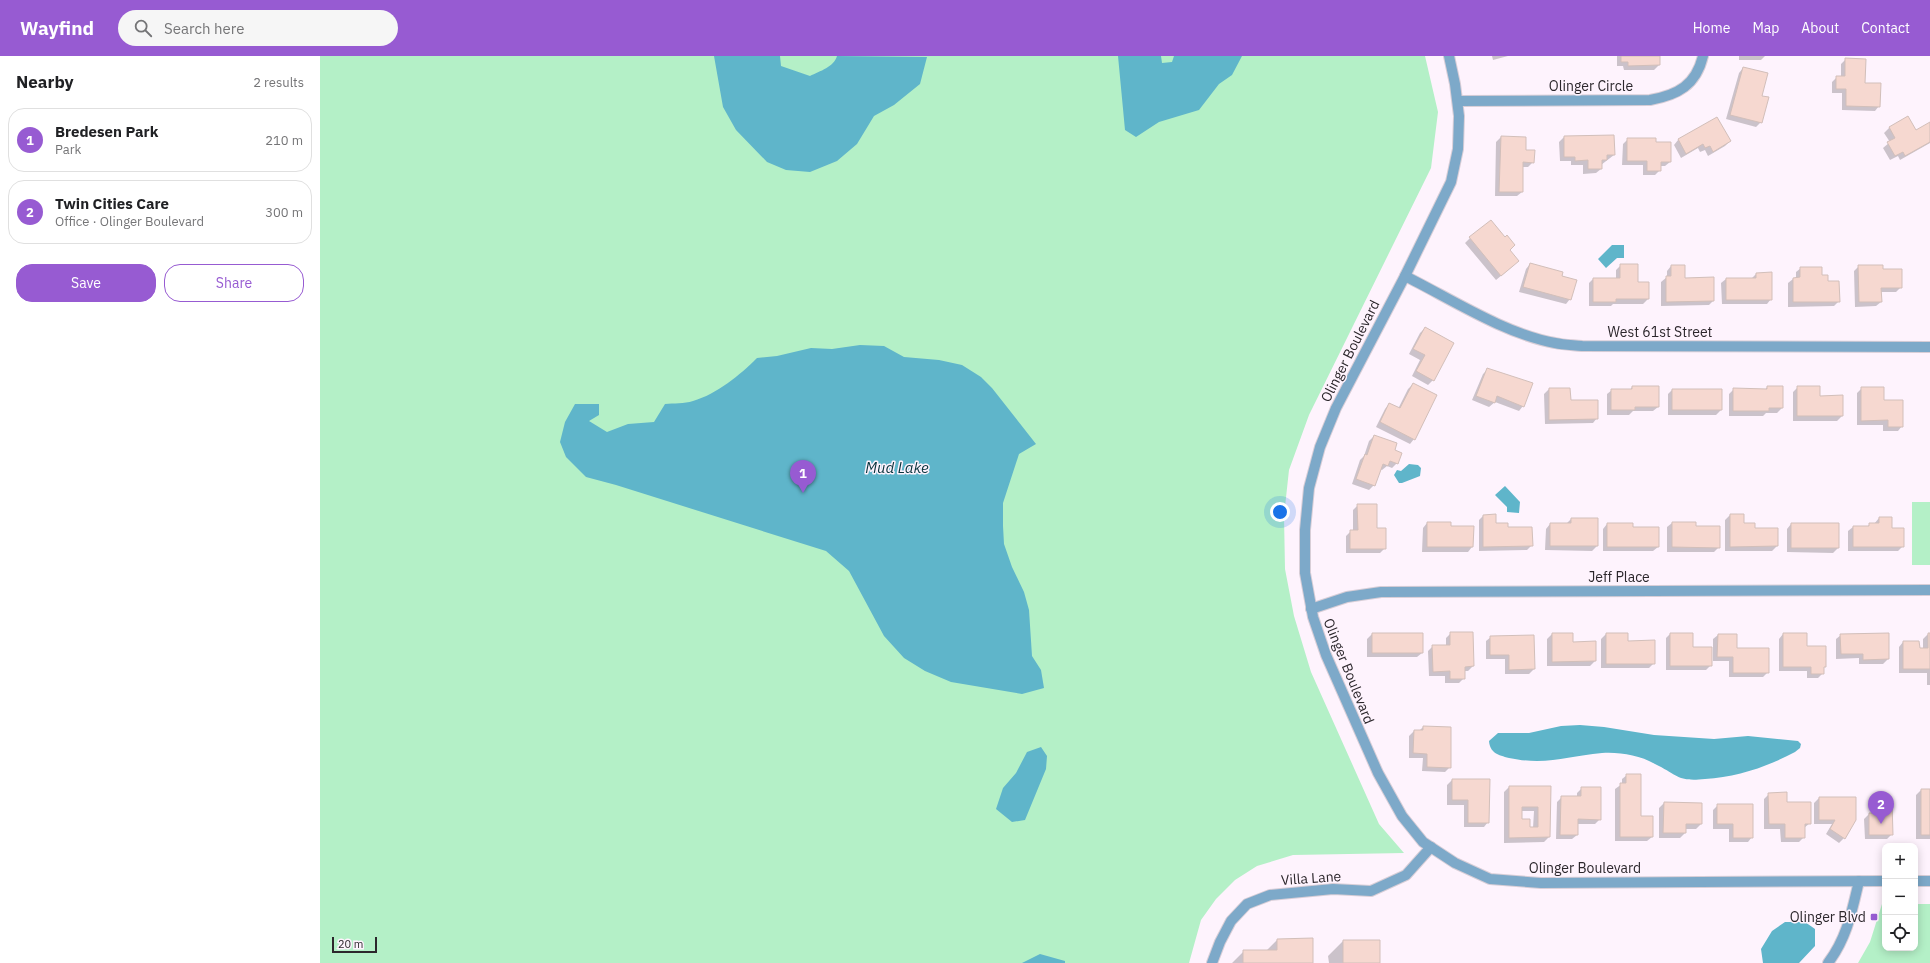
<!DOCTYPE html>
<html lang="en">
<head>
<meta charset="utf-8">
<style>
	body { margin:0; font-family:"IBM Plex Sans",sans-serif; background:#f6f6f6; color:#202124 }
	.controls { position:absolute; right:12px; bottom:12px; display:grid; overflow:hidden; border-radius:8px; box-shadow:0 2px 10px #0003 }
	.controls button { width:36px; height:36px; display:grid; place-items:center; padding:0; border:0; border-bottom:1px solid #e0e0e0; background:#fff; color:#202124; font:20px sans-serif }
	.scale { position:absolute; left:12px; bottom:10px; width:45px; box-sizing:border-box; padding-left:4px; border:2px solid #2c272c; border-top:0; font-size:11px; line-height:14px; white-space:nowrap; color:#2c272c; -webkit-text-stroke:3px #fef3fd; paint-order:stroke }
	.you { position:absolute; left:960px; top:456px; width:14px; height:14px; margin:-10px; border:3px solid #fff; border-radius:50%; background:#1a73e8; box-shadow:0 0 0 6px #1a73e833 }
	.badge { display:grid; place-items:center; width:26px; height:26px; border-radius:50%; background:#975bd2; color:#fff; font-size:13px; font-weight:700 }
	.pin { position:absolute; translate:-50% -33px; filter:drop-shadow(0 1px 2px #0008) }
	.pin::after { content:''; position:absolute; top:21px; width:14px; height:12px; background:inherit; clip-path:polygon(0 0,100% 0,50% 100%) }
	.list { margin:0; padding:0; list-style:none }
	h2 { display:flex; justify-content:space-between; align-items:center; height:52px; margin:0; padding:0 16px; font-size:17px }
	h2 small { font-size:13px; font-weight:400; color:#757577 }
	.list li { display:grid; grid-template-columns:26px 1fr auto; gap:12px; align-items:center; box-sizing:border-box; height:64px; margin:0 8px 8px; padding:0 8px; border:1px solid #e0e0e0; border-radius:16px }
	.list b { display:block; font-size:15px; white-space:nowrap }
	.list p { margin:0; font-size:13px; white-space:nowrap; color:#757577 }
	.list em { font-size:13px; font-style:normal; color:#757577 }
	.actions { display:flex; gap:8px; padding:12px 16px }
	.actions a { flex:1; padding:9px 0; border:1px solid #975bd2; border-radius:16px; text-align:center; font-size:14px; color:#975bd2 }
	.actions .main { background:#975bd2; color:#fff }
	.icon { flex:none; width:22px; height:22px; fill:none; stroke:currentColor; stroke-width:2; stroke-linecap:round; stroke-linejoin:round }
	.map { position:relative; flex:none; width:1610px; height:907px; overflow:hidden }
	header { display:flex; align-items:center; gap:24px; box-sizing:border-box; height:56px; padding:0 20px; background:#975bd2; color:#fff }
	header strong { font-size:19px }
	nav { display:flex; gap:22px; margin-inline-start:auto; font-size:14px }
	.search { width:280px; height:36px; background:#f6f6f6; display:flex; align-items:center; gap:10px; box-sizing:border-box; padding:0 14px; border-radius:22px; color:#757577; font-size:15px }
	main { display:flex }
	aside { flex:1; background:#fff }
	.map>svg:first-child { display:block }
	.green { fill:#b4f0c7 }
	.water { fill:#5fb5ca }
	.shadow { fill:#0003; fill-rule:evenodd }
	.building { fill:#f6d8d0; stroke:#d2bfba; fill-rule:evenodd }
	.lines { fill:none; stroke-linecap:round; stroke-linejoin:round }
	.minor-casing { stroke:#d8ced7; stroke-width:12 }
	.tertiary-casing { stroke:#d8ced7; stroke-width:12 }
	.minor { stroke:#7da9c9; stroke-width:10 }
	.tertiary { stroke:#7da9c9; stroke-width:10 }
	.poi-dot { fill:#975bd2; stroke:#fef3fd; stroke-width:1.5 }
	.labels { text-anchor:middle; dominant-baseline:central; stroke-width:3; stroke-linejoin:round; paint-order:stroke }
	.street-label { font-size:14px; fill:#2c272c; stroke:#fef3fd }
	.poi-label { font-size:14px; fill:#2c272c; stroke:#fef3fd; text-anchor:end }
	.water-label { font-size:15px; font-style:italic; fill:#08333c; stroke:#fef3fd }
</style>
</head>
<body>
<header>
<strong>Wayfind</strong>
<div class="search"><svg class="icon" aria-label="search" viewBox="0 0 24 24"><circle cx="10" cy="10" r="6"/><path d="M15 15l6 6"/></svg>Search here</div>
<nav><a>Home</a><a>Map</a><a>About</a><a>Contact</a></nav>
</header>
<main>
<aside>
<h2>Nearby<small>2 results</small></h2>
<ul class="list">
<li><span class="badge">1</span><div><b>Bredesen Park</b><p>Park</p></div><em>210 m</em></li>
<li><span class="badge">2</span><div><b>Twin Cities Care</b><p>Office · Olinger Boulevard</p></div><em>300 m</em></li>
</ul>
<div class="actions"><a class="main">Save</a><a>Share</a></div>
</aside>
<div class="map">
<svg width="1610" height="907" viewBox="0 0 1610 907">
	<rect width="100%" height="100%" fill="#fef3fd"/>
	<path class="green" d="M 0,0 L 1105,0 L 1118,56 L 1111,112 L 989,359 L 969,414 L 964,460 L 965,513 L 974,560 L 991,616 L 1059,768 L 1084,797 L 973,799 L 937,810 L 915,824 L 896,843 L 881,864 L 869,907 L 0,907 Z
		M 1592,446 L 1610,446 L 1610,509 L 1592,509 Z
		M 1562,848 L 1565,848 L 1565,892 L 1595,892 L 1595,848 L 1610,848 L 1610,907 L 1538,907 L 1550,886 Z"/>
	<path class="water" d="M 394,0 L 460,0 L 461,10 L 490,20 C 500,15 514,11 517,0 L 607,1 L 600,28 L 574,49 L 554,60 L 537,88 L 517,105 L 490,116 L 466,114 L 447,106 L 416,74 L 403,51 Z
		M 798,0 L 841,0 L 842,7 L 852,6 L 854,0 L 922,0 L 912,19 L 899,28 L 879,54 L 839,66 L 816,81 L 805,74 Z
		M 1292,189 L 1304,189 L 1304,202 L 1297,202 L 1286,212 L 1278,203 Z
		M 540,289 L 564,290 L 584,301 L 619,304 L 642,309 L 661,321 L 672,332 L 716,388 L 699,398 L 683,447 L 683,470 L 684,488 L 692,511 L 704,536 L 709,554 L 712,600 L 721,614 L 724,632 L 702,638 L 631,626 L 605,615 L 584,602 L 564,580 L 529,515 L 506,495 L 296,429 L 266,421 L 246,401 L 240,386 L 245,366 L 255,348 L 279,348 L 279,359 L 269,365 L 287,376 L 308,368 L 334,366 L 345,348 C 354,347 364,348 373,345 C 397,338 420,319 437,302 L 457,300 L 491,292 L 512,293 Z
		M 1089,408 L 1098,409 L 1101,412 L 1100,420 L 1082,427 L 1079,427 L 1074,419 L 1077,414 L 1081,415 Z
		M 1185,430 L 1200,446 L 1199,457 L 1187,456 L 1187,451 L 1175,439 Z
		M 1260,669 L 1284,671 L 1334,679 L 1394,683 L 1428,680 L 1478,685 L 1481,688 L 1480,692 L 1475,696 C 1447,711 1417,721 1385,723 C 1357,726 1358,719 1335,708 C 1319,699 1300,696 1282,697 C 1247,700 1227,710 1189,702 C 1178,699 1170,697 1169,685 L 1178,677 L 1209,677 L 1241,670 Z
		M 721,691 L 727,700 L 726,713 L 705,764 L 692,766 L 676,753 L 683,732 L 696,717 L 707,696 Z
		M 1465,866 L 1485,866 L 1495,873 L 1495,890 L 1479,907 L 1443,907 L 1441,893 L 1452,875 Z
		M 720,898 L 745,905 L 745,907 L 702,907 Z"/>
	<path class="shadow" d="M 1172,0 L 1188,0 L 1173,4 Z
		M 1297,0 L 1339,0 L 1339,9 L 1334,14 L 1304,14 L 1303,10 L 1297,10 Z
		M 1419,0 L 1445,0 L 1441,4 L 1419,4 Z
		M 1526,3 L 1559,50 L 1555,55 L 1522,54 L 1522,37 L 1512,37 L 1512,26 L 1517,21 L 1521,21 L 1521,8 Z
		M 1423,12 L 1441,40 L 1441,66 L 1436,71 L 1406,63 L 1419,17 Z
		M 1397,62 L 1410,85 L 1405,90 L 1388,100 L 1385,94 L 1380,96 L 1378,92 L 1361,102 L 1354,89 L 1358,84 Z
		M 1588,62 L 1595,75 L 1610,68 L 1610,87 L 1580,104 L 1578,100 L 1570,104 L 1563,92 L 1570,86 L 1564,77 L 1569,72 Z
		M 1181,81 L 1205,95 L 1213,106 L 1208,111 L 1202,111 L 1202,136 L 1197,140 L 1175,140 L 1176,86 Z
		M 1244,81 L 1294,99 L 1281,109 L 1281,113 L 1276,117 L 1263,118 L 1263,109 L 1251,109 L 1251,105 L 1240,105 L 1239,86 Z
		M 1308,83 L 1335,87 L 1350,106 L 1345,110 L 1340,110 L 1340,114 L 1335,119 L 1323,119 L 1323,109 L 1302,109 L 1303,88 Z
		M 1150,182 L 1189,194 L 1193,210 L 1176,224 L 1145,187 Z
		M 1210,208 L 1241,221 L 1250,243 L 1246,248 L 1199,236 L 1206,213 Z
		M 1301,209 L 1328,243 L 1323,248 L 1293,248 L 1291,250 L 1269,250 L 1269,227 L 1273,223 L 1296,223 L 1296,214 Z
		M 1351,210 L 1364,223 L 1393,245 L 1389,249 L 1341,250 L 1341,226 L 1347,221 L 1347,215 Z
		M 1539,210 L 1562,214 L 1581,231 L 1576,236 L 1561,236 L 1561,246 L 1556,250 L 1535,251 L 1534,215 Z
		M 1481,212 L 1501,220 L 1507,226 L 1519,245 L 1514,250 L 1468,251 L 1468,227 L 1473,223 L 1476,222 L 1476,216 Z
		M 1436,218 L 1451,243 L 1447,248 L 1402,248 L 1401,227 L 1406,223 L 1431,223 Z
		M 1105,272 L 1113,324 L 1108,329 L 1092,320 L 1100,304 L 1089,298 L 1100,277 Z
		M 1168,313 L 1212,328 L 1203,350 L 1199,355 L 1175,346 L 1169,351 L 1152,344 L 1163,318 Z
		M 1093,328 L 1094,383 L 1090,388 L 1056,371 L 1065,353 L 1069,348 L 1078,353 L 1088,333 Z
		M 1312,331 L 1338,351 L 1333,355 L 1313,355 L 1309,359 L 1287,359 L 1287,338 L 1292,334 L 1310,334 Z
		M 1447,331 L 1462,352 L 1457,357 L 1446,357 L 1443,360 L 1409,360 L 1409,338 L 1414,333 L 1445,334 Z
		M 1478,331 L 1500,341 L 1522,360 L 1517,365 L 1473,365 L 1473,336 Z
		M 1542,332 L 1563,345 L 1582,370 L 1578,375 L 1563,375 L 1563,369 L 1537,369 L 1537,337 Z
		M 1229,333 L 1250,345 L 1277,362 L 1273,367 L 1225,368 L 1224,338 Z
		M 1352,334 L 1401,354 L 1396,359 L 1348,359 L 1348,338 Z
		M 1054,380 L 1073,395 L 1077,407 L 1072,412 L 1067,410 L 1062,414 L 1060,413 L 1054,429 L 1049,434 L 1032,428 L 1040,404 L 1044,400 L 1049,385 Z
		M 1038,449 L 1056,473 L 1065,492 L 1060,497 L 1026,497 L 1026,480 L 1031,475 L 1033,475 L 1033,454 Z
		M 1410,459 L 1423,459 L 1423,468 L 1434,473 L 1457,490 L 1452,495 L 1405,495 L 1405,464 Z
		M 1163,460 L 1175,468 L 1187,472 L 1212,489 L 1207,494 L 1159,495 L 1159,464 Z
		M 1559,462 L 1571,473 L 1583,490 L 1578,495 L 1528,495 L 1528,475 L 1533,471 L 1547,471 L 1550,468 L 1554,468 Z
		M 1251,463 L 1277,490 L 1272,495 L 1225,494 L 1226,473 L 1230,468 L 1246,468 Z
		M 1107,467 L 1130,471 L 1152,491 L 1148,496 L 1102,496 L 1103,472 Z
		M 1352,467 L 1375,471 L 1399,491 L 1394,496 L 1347,496 L 1347,471 Z
		M 1287,468 L 1312,472 L 1338,491 L 1333,495 L 1283,495 L 1283,473 Z
		M 1471,468 L 1518,492 L 1513,497 L 1467,496 L 1467,473 Z
		M 1131,577 L 1153,610 L 1148,615 L 1144,615 L 1144,622 L 1139,627 L 1125,627 L 1125,620 L 1109,620 L 1108,595 L 1113,590 L 1126,590 L 1126,582 Z
		M 1052,578 L 1102,597 L 1097,601 L 1047,601 L 1047,583 Z
		M 1232,578 L 1275,605 L 1270,610 L 1227,610 L 1227,583 Z
		M 1286,578 L 1307,586 L 1334,607 L 1329,612 L 1281,612 L 1281,583 Z
		M 1350,578 L 1372,592 L 1391,609 L 1386,614 L 1346,614 L 1346,582 Z
		M 1463,578 L 1505,610 L 1503,613 L 1503,617 L 1498,622 L 1487,622 L 1487,615 L 1459,615 L 1459,583 Z
		M 1608,578 L 1610,578 L 1610,629 L 1607,629 L 1607,617 L 1579,617 L 1579,591 L 1583,586 L 1599,593 L 1603,593 L 1603,583 Z
		M 1398,579 L 1416,579 L 1416,593 L 1448,616 L 1443,621 L 1409,621 L 1409,605 L 1393,605 L 1393,583 Z
		M 1521,579 L 1568,603 L 1563,608 L 1539,608 L 1539,602 L 1516,603 L 1516,583 Z
		M 1171,581 L 1214,613 L 1209,618 L 1185,618 L 1185,603 L 1166,603 L 1166,585 Z
		M 1103,671 L 1130,711 L 1125,716 L 1102,715 L 1103,702 L 1089,702 L 1089,680 L 1094,675 L 1099,675 Z
		M 1307,719 L 1320,761 L 1332,781 L 1327,785 L 1295,785 L 1295,733 L 1302,728 L 1302,723 Z
		M 1132,724 L 1168,766 L 1164,771 L 1144,771 L 1144,749 L 1127,749 L 1127,729 Z
		M 1189,731 L 1230,731 L 1229,781 L 1224,786 L 1184,787 L 1184,736 ZM 1201,755 L 1214,755 L 1213,772 L 1209,772 L 1201,764 Z
		M 1262,732 L 1280,763 L 1275,768 L 1257,768 L 1257,779 L 1252,783 L 1236,783 L 1237,746 L 1242,741 L 1257,741 L 1257,737 Z
		M 1601,734 L 1610,734 L 1610,783 L 1596,783 L 1596,739 Z
		M 1449,738 L 1466,747 L 1490,767 L 1484,772 L 1484,781 L 1479,786 L 1461,786 L 1460,773 L 1444,773 L 1444,743 Z
		M 1499,742 L 1535,742 L 1524,782 L 1519,787 L 1506,778 L 1512,768 L 1494,768 L 1494,747 Z
		M 1344,747 L 1381,768 L 1376,773 L 1365,773 L 1365,777 L 1360,782 L 1339,782 L 1339,752 Z
		M 1558,747 L 1572,778 L 1567,783 L 1545,783 L 1544,763 L 1549,758 L 1553,758 L 1553,752 Z
		M 1398,749 L 1432,781 L 1428,786 L 1409,786 L 1409,773 L 1393,773 L 1393,754 Z
		M 957,884 L 993,907 L 912,907 L 924,895 L 946,895 Z
		M 1023,885 L 1059,907 L 1009,907 L 1008,900 Z"/>
	<path class="building" d="M 1301,0 L 1340,0 L 1340,9 L 1308,10 L 1308,6 L 1301,6 Z
		M 1525,2 L 1546,3 L 1545,27 L 1561,27 L 1560,51 L 1526,50 L 1526,33 L 1516,33 L 1516,20 L 1525,20 Z
		M 1423,11 L 1448,17 L 1442,40 L 1449,41 L 1442,67 L 1410,59 Z
		M 1588,60 L 1596,74 L 1610,66 L 1610,86 L 1585,100 L 1583,96 L 1575,100 L 1567,86 L 1575,82 L 1569,71 Z
		M 1397,61 L 1411,85 L 1393,96 L 1390,90 L 1385,92 L 1383,88 L 1366,98 L 1358,83 Z
		M 1294,79 L 1295,99 L 1287,99 L 1287,104 L 1282,104 L 1282,113 L 1268,113 L 1268,104 L 1255,105 L 1255,101 L 1244,101 L 1244,80 Z
		M 1181,80 L 1206,81 L 1206,94 L 1215,94 L 1214,107 L 1203,106 L 1203,136 L 1179,136 Z
		M 1307,82 L 1336,82 L 1336,86 L 1351,86 L 1351,106 L 1341,106 L 1341,115 L 1327,115 L 1327,105 L 1307,105 Z
		M 1171,164 L 1185,181 L 1187,179 L 1195,189 L 1190,194 L 1199,205 L 1181,220 L 1149,181 Z
		M 1210,207 L 1243,216 L 1242,220 L 1257,224 L 1251,244 L 1203,231 Z
		M 1300,208 L 1318,208 L 1318,226 L 1329,226 L 1329,243 L 1296,243 L 1296,246 L 1273,246 L 1273,222 L 1300,222 Z
		M 1351,209 L 1365,209 L 1365,222 L 1394,221 L 1394,245 L 1346,246 L 1346,220 L 1351,220 Z
		M 1538,209 L 1563,209 L 1563,213 L 1582,213 L 1582,232 L 1561,232 L 1562,246 L 1539,246 Z
		M 1480,211 L 1502,211 L 1502,219 L 1508,219 L 1508,225 L 1519,225 L 1520,246 L 1473,246 L 1473,222 L 1480,221 Z
		M 1452,216 L 1452,244 L 1406,244 L 1406,222 L 1436,222 L 1436,217 Z
		M 1105,271 L 1134,287 L 1114,325 L 1096,315 L 1105,299 L 1093,293 Z
		M 1167,312 L 1213,327 L 1204,351 L 1177,340 L 1175,347 L 1156,340 Z
		M 1093,327 L 1117,339 L 1095,384 L 1060,366 L 1069,347 L 1080,352 Z
		M 1312,330 L 1339,330 L 1339,351 L 1315,351 L 1315,354 L 1291,354 L 1291,333 L 1312,333 Z
		M 1447,330 L 1463,330 L 1463,352 L 1449,352 L 1449,355 L 1413,355 L 1413,332 L 1447,333 Z
		M 1477,330 L 1500,330 L 1500,340 L 1523,339 L 1523,360 L 1477,360 Z
		M 1541,331 L 1564,331 L 1564,344 L 1583,344 L 1583,371 L 1568,371 L 1568,364 L 1541,365 Z
		M 1229,332 L 1250,332 L 1251,344 L 1278,344 L 1278,363 L 1229,364 Z
		M 1352,333 L 1402,333 L 1402,354 L 1352,354 Z
		M 1054,379 L 1077,387 L 1075,394 L 1082,397 L 1078,408 L 1070,405 L 1068,410 L 1063,408 L 1055,430 L 1036,423 L 1045,398 L 1047,399 Z
		M 1037,448 L 1057,448 L 1057,472 L 1066,472 L 1066,493 L 1030,493 L 1030,474 L 1038,474 Z
		M 1176,458 L 1176,467 L 1188,467 L 1188,471 L 1212,471 L 1213,490 L 1163,491 L 1163,459 Z
		M 1410,458 L 1424,458 L 1424,467 L 1435,467 L 1435,472 L 1458,472 L 1458,490 L 1410,491 Z
		M 1559,461 L 1572,461 L 1572,472 L 1584,472 L 1584,491 L 1533,491 L 1533,470 L 1549,470 L 1549,467 L 1559,467 Z
		M 1251,462 L 1278,462 L 1278,490 L 1230,490 L 1230,467 L 1251,467 Z
		M 1107,466 L 1131,466 L 1131,470 L 1154,470 L 1153,491 L 1107,491 Z
		M 1352,466 L 1376,466 L 1376,470 L 1400,470 L 1400,492 L 1352,491 Z
		M 1287,467 L 1313,467 L 1313,471 L 1339,471 L 1339,491 L 1287,491 Z
		M 1471,467 L 1519,467 L 1519,492 L 1471,492 Z
		M 1130,576 L 1153,576 L 1154,610 L 1145,611 L 1145,623 L 1130,623 L 1130,615 L 1113,616 L 1112,589 L 1130,589 Z
		M 1052,577 L 1103,577 L 1103,597 L 1052,597 Z
		M 1232,577 L 1253,577 L 1253,586 L 1276,585 L 1276,605 L 1232,606 Z
		M 1286,577 L 1308,577 L 1308,585 L 1335,584 L 1335,608 L 1286,608 Z
		M 1350,577 L 1373,577 L 1373,591 L 1392,591 L 1392,610 L 1350,610 Z
		M 1463,577 L 1487,577 L 1487,590 L 1506,590 L 1506,611 L 1504,611 L 1504,618 L 1491,618 L 1491,611 L 1463,611 Z
		M 1569,577 L 1569,603 L 1543,604 L 1543,598 L 1521,598 L 1520,578 Z
		M 1608,577 L 1610,577 L 1610,613 L 1583,613 L 1583,585 L 1599,585 L 1600,592 L 1608,592 Z
		M 1398,578 L 1417,578 L 1417,592 L 1449,592 L 1449,617 L 1413,617 L 1413,601 L 1397,601 Z
		M 1214,579 L 1215,613 L 1189,614 L 1189,599 L 1170,599 L 1170,580 Z
		M 1103,670 L 1131,671 L 1131,712 L 1107,711 L 1107,698 L 1093,697 L 1094,674 L 1103,674 Z
		M 1306,718 L 1321,718 L 1321,760 L 1333,760 L 1333,781 L 1300,781 L 1300,727 L 1306,727 Z
		M 1132,723 L 1170,723 L 1169,767 L 1148,767 L 1148,744 L 1132,744 Z
		M 1189,730 L 1231,730 L 1230,781 L 1189,782 ZM 1202,751 L 1218,751 L 1218,771 L 1210,771 L 1210,763 L 1202,763 Z
		M 1261,731 L 1281,731 L 1281,764 L 1258,763 L 1258,779 L 1240,779 L 1241,740 L 1261,740 Z
		M 1601,733 L 1610,733 L 1610,779 L 1601,779 Z
		M 1467,736 L 1467,746 L 1491,746 L 1491,768 L 1485,768 L 1485,782 L 1465,782 L 1465,768 L 1449,768 L 1448,737 Z
		M 1499,741 L 1536,741 L 1536,764 L 1525,783 L 1510,773 L 1515,764 L 1499,764 Z
		M 1344,746 L 1382,747 L 1382,768 L 1366,768 L 1366,777 L 1343,777 Z
		M 1557,746 L 1572,746 L 1573,779 L 1549,779 L 1549,757 L 1557,757 Z
		M 1397,748 L 1433,748 L 1433,782 L 1413,782 L 1413,768 L 1397,768 Z
		M 993,882 L 993,907 L 923,907 L 923,894 L 957,894 L 957,883 Z
		M 1023,884 L 1060,884 L 1060,907 L 1023,907 Z"/>
	<g class="lines">
		<defs>
			<path id="minor" d="M 1138,45 L 1330,44 C 1358,39 1376,29 1383,0
				M 1085,220 C 1131,243 1185,278 1235,287 C 1244,289 1253,289 1262,290 L 1610,291
				M 991,553 L 1027,541 L 1061,536 L 1610,534
				M 892,907 L 900,886 L 911,865 L 927,848 L 950,839 L 1013,833 L 1051,835 L 1086,819 L 1111,791
				M 1508,907 C 1527,882 1532,855 1539,825"/>
			<path id="tertiary" d="M 1129,0 L 1135,28 L 1139,60 L 1138,93 L 1131,126 L 1085,220 L 1016,352 L 1000,391 L 989,432 L 985,474 L 985,517 L 993,561 L 1006,599 L 1058,717 L 1082,760 L 1103,786 L 1135,807 L 1170,823 L 1221,827 L 1565,825
				M 1595,825 L 1610,825"/>
		</defs>
		<use href="#minor" class="minor-casing"/>
		<use href="#tertiary" class="tertiary-casing"/>
		<use href="#minor" class="minor"/>
		<use href="#tertiary" class="tertiary"/>
	</g>
	<rect class="poi-dot" x="1550" y="857" width="8" height="8" rx="2"/>
	<g class="labels">
		<g class="street-label">
			<text x="1271" y="30">Olinger Circle</text>
			<text x="1340" y="276">West 61st Street</text>
			<text transform="translate(1030 295) rotate(-63)">Olinger Boulevard</text>
			<text x="1299" y="521">Jeff Place</text>
			<text transform="translate(1029 615) rotate(68)">Olinger Boulevard</text>
			<text x="1265" y="812">Olinger Boulevard</text>
			<text transform="translate(991 822) rotate(-4)">Villa Lane</text>
		</g>
		<g class="poi-label">
			<text x="1546" y="861">Olinger Blvd</text>
		</g>
		<g class="water-label">
			<text x="577" y="411">Mud Lake</text>
		</g>
	</g>
</svg>
<div class="controls">
<button>+</button>
<button>−</button>
<button><svg class="icon" aria-label="locate" viewBox="0 0 24 24"><circle cx="12" cy="12" r="6"/><path d="M12 2v4M12 18v4M2 12h4M18 12h4"/></svg></button>
</div>
<div class="scale">20 m</div>
<div class="you"></div>
<div class="pin badge" style="left:483px;top:437px">1</div>
<div class="pin badge" style="left:1561px;top:768px">2</div>
</div>
</main>
</body>
</html>
